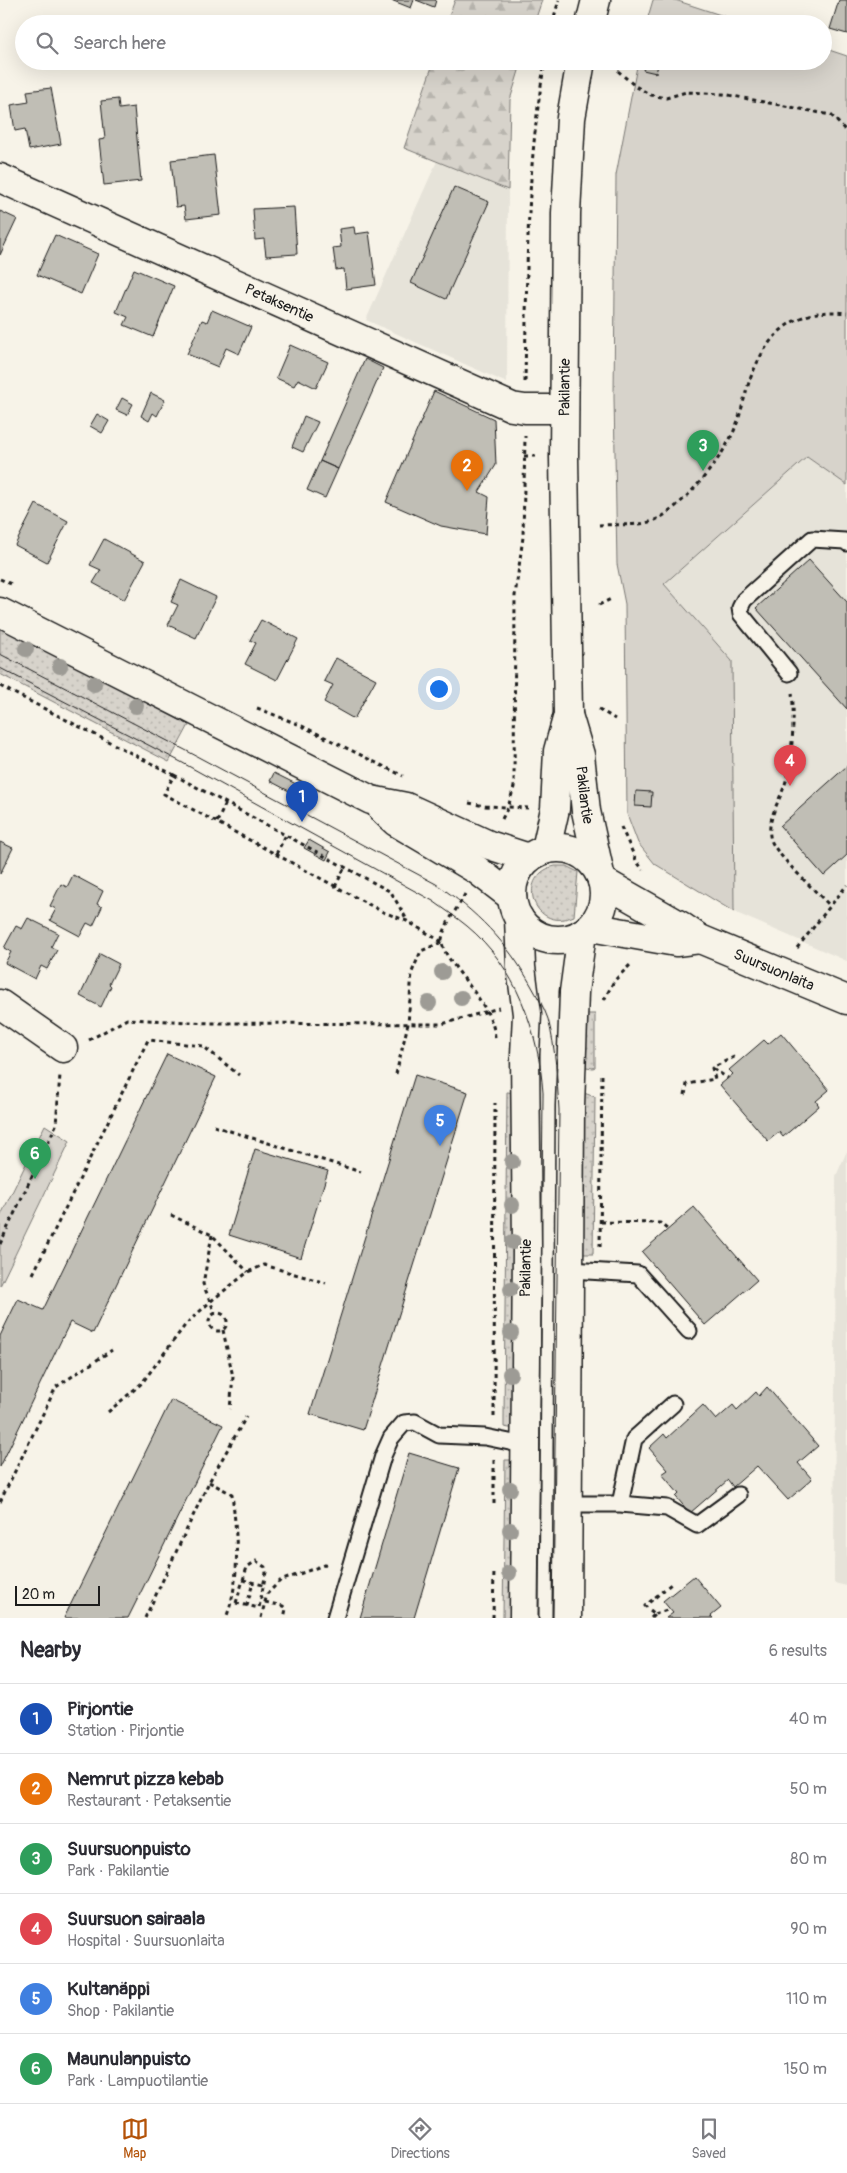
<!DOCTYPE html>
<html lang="en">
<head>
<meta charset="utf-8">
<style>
	body { margin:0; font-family:Pangolin,sans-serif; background:#f2f2f3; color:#2b2b33 }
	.scale { position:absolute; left:15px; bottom:12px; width:85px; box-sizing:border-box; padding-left:5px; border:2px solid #1c1c1c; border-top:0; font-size:14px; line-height:18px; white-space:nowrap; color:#1c1c1c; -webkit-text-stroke:4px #f7f3e8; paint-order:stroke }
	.you { position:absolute; left:438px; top:688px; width:18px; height:18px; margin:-12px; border:4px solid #fff; border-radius:50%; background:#1a73e8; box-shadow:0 0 0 8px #1a73e833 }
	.badge { display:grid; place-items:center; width:32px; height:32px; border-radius:50%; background:#b45309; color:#fff; font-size:16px; font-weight:700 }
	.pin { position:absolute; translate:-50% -41px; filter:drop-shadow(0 1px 2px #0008) }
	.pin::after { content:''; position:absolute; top:26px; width:18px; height:15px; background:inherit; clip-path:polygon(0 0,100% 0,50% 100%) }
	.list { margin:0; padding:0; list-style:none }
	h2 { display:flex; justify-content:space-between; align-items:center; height:65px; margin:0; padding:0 20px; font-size:21px }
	h2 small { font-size:16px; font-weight:400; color:#7c7c81 }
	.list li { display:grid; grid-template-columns:32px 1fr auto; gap:15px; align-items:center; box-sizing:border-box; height:70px; padding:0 20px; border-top:1px solid #e1e1e2 }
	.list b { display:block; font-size:19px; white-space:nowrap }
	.list p { margin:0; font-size:16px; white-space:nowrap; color:#7c7c81 }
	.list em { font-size:16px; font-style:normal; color:#7c7c81 }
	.icon { flex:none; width:28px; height:28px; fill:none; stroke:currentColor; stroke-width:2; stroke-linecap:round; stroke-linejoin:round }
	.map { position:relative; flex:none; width:847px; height:1618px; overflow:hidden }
	.search { position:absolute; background:#fff; box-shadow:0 5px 20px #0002; left:15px; right:15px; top:15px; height:55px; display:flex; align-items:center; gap:12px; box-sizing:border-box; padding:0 18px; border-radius:28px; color:#7c7c81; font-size:19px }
	.sheet { height:485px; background:#fff }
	nav { display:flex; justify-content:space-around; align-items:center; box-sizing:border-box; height:70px; border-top:1px solid #e1e1e2; background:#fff; font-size:14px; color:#7c7c81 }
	nav a { display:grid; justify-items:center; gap:2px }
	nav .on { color:#b45309 }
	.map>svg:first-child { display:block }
	.built { fill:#e6e3d9 }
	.grass { fill:url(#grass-dots); stroke:#7a7874 }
	.forest { fill:url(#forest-firs); stroke:#7a7874 }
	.green { fill:#d7d3cb; stroke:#7a7874 }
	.building { fill:#c0beb5; stroke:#1c1c1c }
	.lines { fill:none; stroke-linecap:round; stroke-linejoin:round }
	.lane-casing { stroke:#1c1c1c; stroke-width:19 }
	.street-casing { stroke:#1c1c1c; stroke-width:31 }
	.secondary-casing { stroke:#1c1c1c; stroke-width:31 }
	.path { stroke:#1c1c1c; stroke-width:3; stroke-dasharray:4 4; stroke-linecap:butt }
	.lane { stroke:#f7f3e8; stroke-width:15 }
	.street { stroke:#f7f3e8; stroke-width:28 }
	.secondary { stroke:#f7f3e8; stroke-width:28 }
	.tram { stroke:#1c1c1c; stroke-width:1 }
	.tree { fill:#9d9b95 }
	.labels { text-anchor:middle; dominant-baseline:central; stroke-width:4; stroke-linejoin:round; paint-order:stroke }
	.street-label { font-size:15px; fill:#1c1c1c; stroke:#f7f3e8 }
</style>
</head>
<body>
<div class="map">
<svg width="847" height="1618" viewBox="0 0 847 1618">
	<defs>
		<pattern id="grass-dots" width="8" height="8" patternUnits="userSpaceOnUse" patternTransform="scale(1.25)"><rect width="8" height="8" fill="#d7d3cb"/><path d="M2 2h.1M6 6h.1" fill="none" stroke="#b8b5ae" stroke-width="1.8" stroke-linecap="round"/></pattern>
		<pattern id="forest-firs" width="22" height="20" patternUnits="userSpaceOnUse" patternTransform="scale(1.25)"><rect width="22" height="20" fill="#d7d3cb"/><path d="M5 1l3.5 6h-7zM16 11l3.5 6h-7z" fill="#b8b5ae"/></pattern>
	</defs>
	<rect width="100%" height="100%" fill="#f7f3e8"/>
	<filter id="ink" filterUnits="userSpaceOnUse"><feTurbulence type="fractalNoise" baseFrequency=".02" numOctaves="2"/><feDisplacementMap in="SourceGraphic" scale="10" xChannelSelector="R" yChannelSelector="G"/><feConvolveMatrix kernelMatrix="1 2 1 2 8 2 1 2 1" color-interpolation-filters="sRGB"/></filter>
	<g filter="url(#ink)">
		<path class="built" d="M 437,161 L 508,190 L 507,383 L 366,320 Z
			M 807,457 L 847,485 L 847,961 L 734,912 L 732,661 L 664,584 Z
			M 847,1151 L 847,1586 L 834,1583 L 836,1176 Z"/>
		<path class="grass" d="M 0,627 L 189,725 L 169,762 L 0,674 Z
			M 555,866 L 566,866 L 578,872 L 574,916 C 534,934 514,876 555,866 Z
			M 585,1014 L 595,1014 L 595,1067 L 593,1068 L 586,1067 L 584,1061 Z
			M 507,1092 L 517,1093 L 515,1429 L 504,1427 L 504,1418 Z
			M 584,1093 L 595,1097 L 593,1254 L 583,1254 Z
			M 505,1460 L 515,1460 L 514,1618 L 503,1618 Z"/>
		<path class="forest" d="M 455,0 L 542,0 L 534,24 L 446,24 Z
			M 434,61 L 522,61 L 510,100 L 508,190 L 404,148 Z"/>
		<path class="green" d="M 653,0 L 675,0 L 748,24 L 646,24 Z
			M 823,48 L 847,56 L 847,485 L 807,457 L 664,584 L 732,661 L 734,912 L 655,864 L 638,843 L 627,814 L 625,604 L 617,564 L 614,397 L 616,175 L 638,61 L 823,61 Z
			M 45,1125 L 70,1141 L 0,1286 L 0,1217 Z"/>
		<path class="building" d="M 391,0 L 414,0 L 411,8 Z
			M 416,0 L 436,0 L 434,7 Z
			M 839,0 L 847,0 L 847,34 L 830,29 Z
			M 646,61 L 659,61 L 656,73 L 643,70 Z
			M 51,88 L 61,144 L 29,150 L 25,129 L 15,131 L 11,105 L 29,102 L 27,91 Z
			M 118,99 L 119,109 L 134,107 L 141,181 L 104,185 L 99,140 L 105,139 L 101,101 Z
			M 214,155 L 221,215 L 186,219 L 184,206 L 176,207 L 171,160 Z
			M 454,187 L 489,202 L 446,299 L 411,283 Z
			M 294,207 L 297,254 L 266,256 L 264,239 L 255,240 L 253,209 Z
			M 0,211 L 17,219 L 0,255 Z
			M 354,227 L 355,234 L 369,232 L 376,285 L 346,289 L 344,269 L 336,270 L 333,248 L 341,247 L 339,229 Z
			M 55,235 L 98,254 L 81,294 L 37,275 Z
			M 134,269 L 174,286 L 153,337 L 124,325 L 128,317 L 116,312 Z
			M 212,310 L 251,327 L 239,354 L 226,348 L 218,367 L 187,354 L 202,320 L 207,322 Z
			M 290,345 L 328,362 L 316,388 L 298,379 L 294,386 L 276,378 Z
			M 365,359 L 383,368 L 338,469 L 320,461 Z
			M 434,391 L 494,419 L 496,465 L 479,492 L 489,497 L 486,534 L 441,526 L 386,502 Z
			M 151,393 L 165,400 L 157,416 L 153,413 L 149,421 L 141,416 Z
			M 122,398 L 133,404 L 127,415 L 116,410 Z
			M 97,414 L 109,421 L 102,433 L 90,426 Z
			M 304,416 L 318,422 L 303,452 L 292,447 Z
			M 320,461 L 338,469 L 325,498 L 307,490 Z
			M 36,504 L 68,521 L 47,562 L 15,545 Z
			M 104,539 L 145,561 L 124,600 L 93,583 L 101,570 L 90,565 Z
			M 809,560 L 847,602 L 847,709 L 756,608 Z
			M 181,580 L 216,597 L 196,638 L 168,625 L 178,605 L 171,602 Z
			M 261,620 L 298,639 L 277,680 L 245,664 L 256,643 L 250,640 Z
			M 336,658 L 376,679 L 354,719 L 324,702 L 333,685 L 324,681 Z
			M 847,766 L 847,855 L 824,876 L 780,826 Z
			M 274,773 L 296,784 L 291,792 L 270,781 Z
			M 636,791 L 652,792 L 651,807 L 635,806 Z
			M 309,840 L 330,852 L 326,860 L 304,848 Z
			M 0,842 L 13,848 L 0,874 Z
			M 73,875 L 103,891 L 97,904 L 102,907 L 93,926 L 87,923 L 80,936 L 50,920 L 56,909 L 50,906 L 61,884 L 67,887 Z
			M 28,918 L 58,933 L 51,947 L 57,950 L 47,969 L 41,966 L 35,979 L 5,963 L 11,952 L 4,948 L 16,926 L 22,929 Z
			M 100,954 L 119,964 L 109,984 L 111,986 L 101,1007 L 80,996 Z
			M 781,1033 L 829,1090 L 816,1101 L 819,1106 L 783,1137 L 779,1132 L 768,1141 L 720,1085 L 733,1074 L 729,1070 L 764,1040 L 768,1044 Z
			M 167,1054 L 216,1077 L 93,1333 L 70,1322 L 0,1467 L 0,1336 L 18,1299 L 43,1310 Z
			M 415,1075 L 468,1092 L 363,1430 L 310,1414 Z
			M 255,1149 L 328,1171 L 301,1258 L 229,1235 Z
			M 694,1207 L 757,1280 L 705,1325 L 642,1252 Z
			M 767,1387 L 818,1446 L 798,1463 L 812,1479 L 788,1500 L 757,1466 L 733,1487 L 728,1480 L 690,1513 L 676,1497 L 679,1494 L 662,1474 L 668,1470 L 649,1448 L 664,1434 L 667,1438 L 703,1405 L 716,1420 L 733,1405 L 737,1410 L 756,1392 L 759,1396 Z
			M 171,1400 L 223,1425 L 138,1598 L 128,1618 L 64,1618 Z
			M 409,1453 L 459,1468 L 414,1618 L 360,1618 Z
			M 694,1576 L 721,1608 L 711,1616 L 713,1618 L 666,1618 L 673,1613 L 663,1601 Z"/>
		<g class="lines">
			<defs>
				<path id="lane" d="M 789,673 L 741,614 L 740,608 L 744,600 L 812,539 L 845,541 L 847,543
					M 570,1270 L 638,1274 L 689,1331
					M 568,1504 L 620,1504 L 667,1508 L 697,1525 L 738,1495
					M 620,1504 L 634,1439 L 673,1404
					M 335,1618 L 383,1456 L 391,1438 L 404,1423 L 415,1422 L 439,1435 L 485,1437 L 524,1445"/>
				<g id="street">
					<path id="s1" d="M 0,178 L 512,407 L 525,409 L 564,409"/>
					<path id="s2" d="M 602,881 L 681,926 L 700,939 L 847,1000"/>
					<path d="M 590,927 L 676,942 L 700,939"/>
					<path d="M 0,1004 L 63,1048"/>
				</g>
				<g id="secondary">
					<path d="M 590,24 L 596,0"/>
					<path d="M 0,612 L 371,800 L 406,807 L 489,845 L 529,858"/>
					<path id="s3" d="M 568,715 L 580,755 L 586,811 L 600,874"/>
					<path d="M 382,809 L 396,822 L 477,870 L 512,897"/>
					<circle cx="558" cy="894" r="46"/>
					<path id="s4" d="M 546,849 L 555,809 L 558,751 L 568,715 L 564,457 L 566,213 L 571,118 L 581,61"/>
					<path d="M 519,918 L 521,967 L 527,1014 L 525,1055 L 527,1246 L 524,1618"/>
					<path d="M 567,1618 L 570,1106 L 574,992 L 582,933"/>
				</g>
			</defs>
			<use href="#lane" class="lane-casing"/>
			<use href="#street" class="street-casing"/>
			<use href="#secondary" class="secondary-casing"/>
			<path class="path" d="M 552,24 L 559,0
				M 618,71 L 635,86 L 651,95 L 666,98 L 686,92 L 723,94 L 831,115 L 847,132
				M 525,382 C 527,274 526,168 545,61
				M 524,456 L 536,456
				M 599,525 C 616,524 639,527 655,520 C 682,508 718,463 731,437 C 742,416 744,392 753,372 C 771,329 799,307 847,313
				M 0,579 L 11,584
				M 599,605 L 611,599
				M 0,686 L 174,775 L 164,794 L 383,912 L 407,921 L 442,942
				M 792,693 C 795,715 792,759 786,781 C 781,799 765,821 771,840 C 776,855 817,892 830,906
				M 257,708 L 300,725 L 403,776
				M 599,709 L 615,719
				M 174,775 L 391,892 L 407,920
				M 469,803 L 485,806 L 528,808
				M 502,819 L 508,807 L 514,787 L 515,596 L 523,537 L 525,436
				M 217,822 L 226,803
				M 621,827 L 636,860 L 643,870
				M 276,854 L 286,835
				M 335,887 L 345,867
				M 465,894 C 458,908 445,923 442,939 C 439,960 495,1002 495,1039
				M 797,948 L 847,885
				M 604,1000 L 614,981 L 631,964
				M 89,1040 L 127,1019 L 211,1023 L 442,1024 L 499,1008
				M 713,1069 L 728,1078
				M 396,1074 L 408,1024 L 412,972 L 421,951 L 442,942
				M 685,1095 L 687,1084 L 715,1079 L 712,1068 L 736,1056
				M 214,1126 L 361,1172
				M 171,1215 L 212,1235 L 248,1272
				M 601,1222 L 660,1223 L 668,1230
				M 212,1235 L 203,1284 L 215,1313
				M 0,1244 L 56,1125 L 60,1075
				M 600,1247 L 602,1074
				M 33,1274 L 148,1040 L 203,1046 L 239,1075
				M209 1322a9 9 0 1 1 18 0a9 9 0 1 1-18 0Z
				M 223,1330 L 233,1377 L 230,1409
				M 108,1412 L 142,1383 L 186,1324 L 211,1301 L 248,1272 L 264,1265 L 326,1283
				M 494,1417 L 495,1103
				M 494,1460 L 494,1507
				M 209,1482 L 232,1494 C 237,1535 241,1579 226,1618
				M 0,1502 L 56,1387 L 112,1350
				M 243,1580 L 263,1585
				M 265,1602 L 283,1606 L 286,1609 L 284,1618
				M 236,1603 L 247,1567 L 256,1561 L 265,1567 L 266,1572 L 259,1608
				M 236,1603 L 259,1608
				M 247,1606 L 253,1582
				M 655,1614 L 670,1609
				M 145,1618 L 209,1482 L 246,1417
				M 261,1618 L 267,1594 L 280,1581 L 324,1565 L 328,1566
				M 493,1618 L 494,1570
				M 651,1618 L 655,1614 L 645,1606 L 671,1584"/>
			<use href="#lane" class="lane"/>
			<use href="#street" class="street"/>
			<use href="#secondary" class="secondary"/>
			<path class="tram" d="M 0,654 L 187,751 L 436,884 C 476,911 507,942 531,985 C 537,996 544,1007 548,1019 C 556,1049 557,1080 559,1110 L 553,1618
				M 0,668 L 181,762 L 433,901 C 444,909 456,917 467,926 C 516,966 539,1032 543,1093 L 538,1618"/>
		</g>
		<g class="tree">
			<circle cx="26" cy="649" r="8"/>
			<circle cx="60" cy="666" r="8"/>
			<circle cx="94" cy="684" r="8"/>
			<circle cx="136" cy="706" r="8"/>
			<circle cx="442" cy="972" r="8"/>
			<circle cx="461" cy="998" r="8"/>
			<circle cx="429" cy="1003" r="8"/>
			<circle cx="512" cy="1162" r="8"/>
			<circle cx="512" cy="1205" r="8"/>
			<circle cx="513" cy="1242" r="8"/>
			<circle cx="511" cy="1289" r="8"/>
			<circle cx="511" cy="1333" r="8"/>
			<circle cx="510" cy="1374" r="8"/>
			<circle cx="510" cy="1489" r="8"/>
			<circle cx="510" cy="1530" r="8"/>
			<circle cx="509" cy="1573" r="8"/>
		</g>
	</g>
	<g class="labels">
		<g class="street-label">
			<text stroke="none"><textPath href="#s1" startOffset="306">Petaksentie</textPath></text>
			<text stroke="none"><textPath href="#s4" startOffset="464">Pakilantie</textPath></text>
			<text stroke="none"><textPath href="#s3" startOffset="82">Pakilantie</textPath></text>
			<text stroke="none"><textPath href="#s2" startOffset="194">Suursuonlaita</textPath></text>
			<text transform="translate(526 1268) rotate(-89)">Pakilantie</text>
		</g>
	</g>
</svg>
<div class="scale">20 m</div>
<div class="you"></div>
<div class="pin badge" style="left:302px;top:822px;background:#1a4fb4">1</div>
<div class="pin badge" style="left:467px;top:491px;background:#e8710a">2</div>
<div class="pin badge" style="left:703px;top:471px;background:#2e9e5b">3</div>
<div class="pin badge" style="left:790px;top:786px;background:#e0444e">4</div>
<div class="pin badge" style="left:440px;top:1146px;background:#3f7fe0">5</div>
<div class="pin badge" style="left:35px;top:1179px;background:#2e9e5b">6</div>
<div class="search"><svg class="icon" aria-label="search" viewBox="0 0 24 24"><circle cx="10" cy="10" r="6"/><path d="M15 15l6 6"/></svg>Search here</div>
</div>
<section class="sheet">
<h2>Nearby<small>6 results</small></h2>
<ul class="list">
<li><span class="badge" style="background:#1a4fb4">1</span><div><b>Pirjontie</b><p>Station · Pirjontie</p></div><em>40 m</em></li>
<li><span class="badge" style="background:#e8710a">2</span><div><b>Nemrut pizza kebab</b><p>Restaurant · Petaksentie</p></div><em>50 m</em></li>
<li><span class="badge" style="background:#2e9e5b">3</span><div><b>Suursuonpuisto</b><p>Park · Pakilantie</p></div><em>80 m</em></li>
<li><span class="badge" style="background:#e0444e">4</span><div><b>Suursuon sairaala</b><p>Hospital · Suursuonlaita</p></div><em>90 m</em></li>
<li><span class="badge" style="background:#3f7fe0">5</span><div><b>Kultanäppi</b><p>Shop · Pakilantie</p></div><em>110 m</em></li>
<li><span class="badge" style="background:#2e9e5b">6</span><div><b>Maunulanpuisto</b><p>Park · Lampuotilantie</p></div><em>150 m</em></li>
</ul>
</section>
<nav>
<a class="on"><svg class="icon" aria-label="map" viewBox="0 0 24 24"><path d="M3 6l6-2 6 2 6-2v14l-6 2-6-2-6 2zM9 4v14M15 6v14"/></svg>Map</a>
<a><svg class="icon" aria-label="directions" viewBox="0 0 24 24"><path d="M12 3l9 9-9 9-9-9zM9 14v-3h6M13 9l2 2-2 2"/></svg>Directions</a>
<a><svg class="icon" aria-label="saved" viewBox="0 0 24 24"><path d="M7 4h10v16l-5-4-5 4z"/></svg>Saved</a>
</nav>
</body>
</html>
